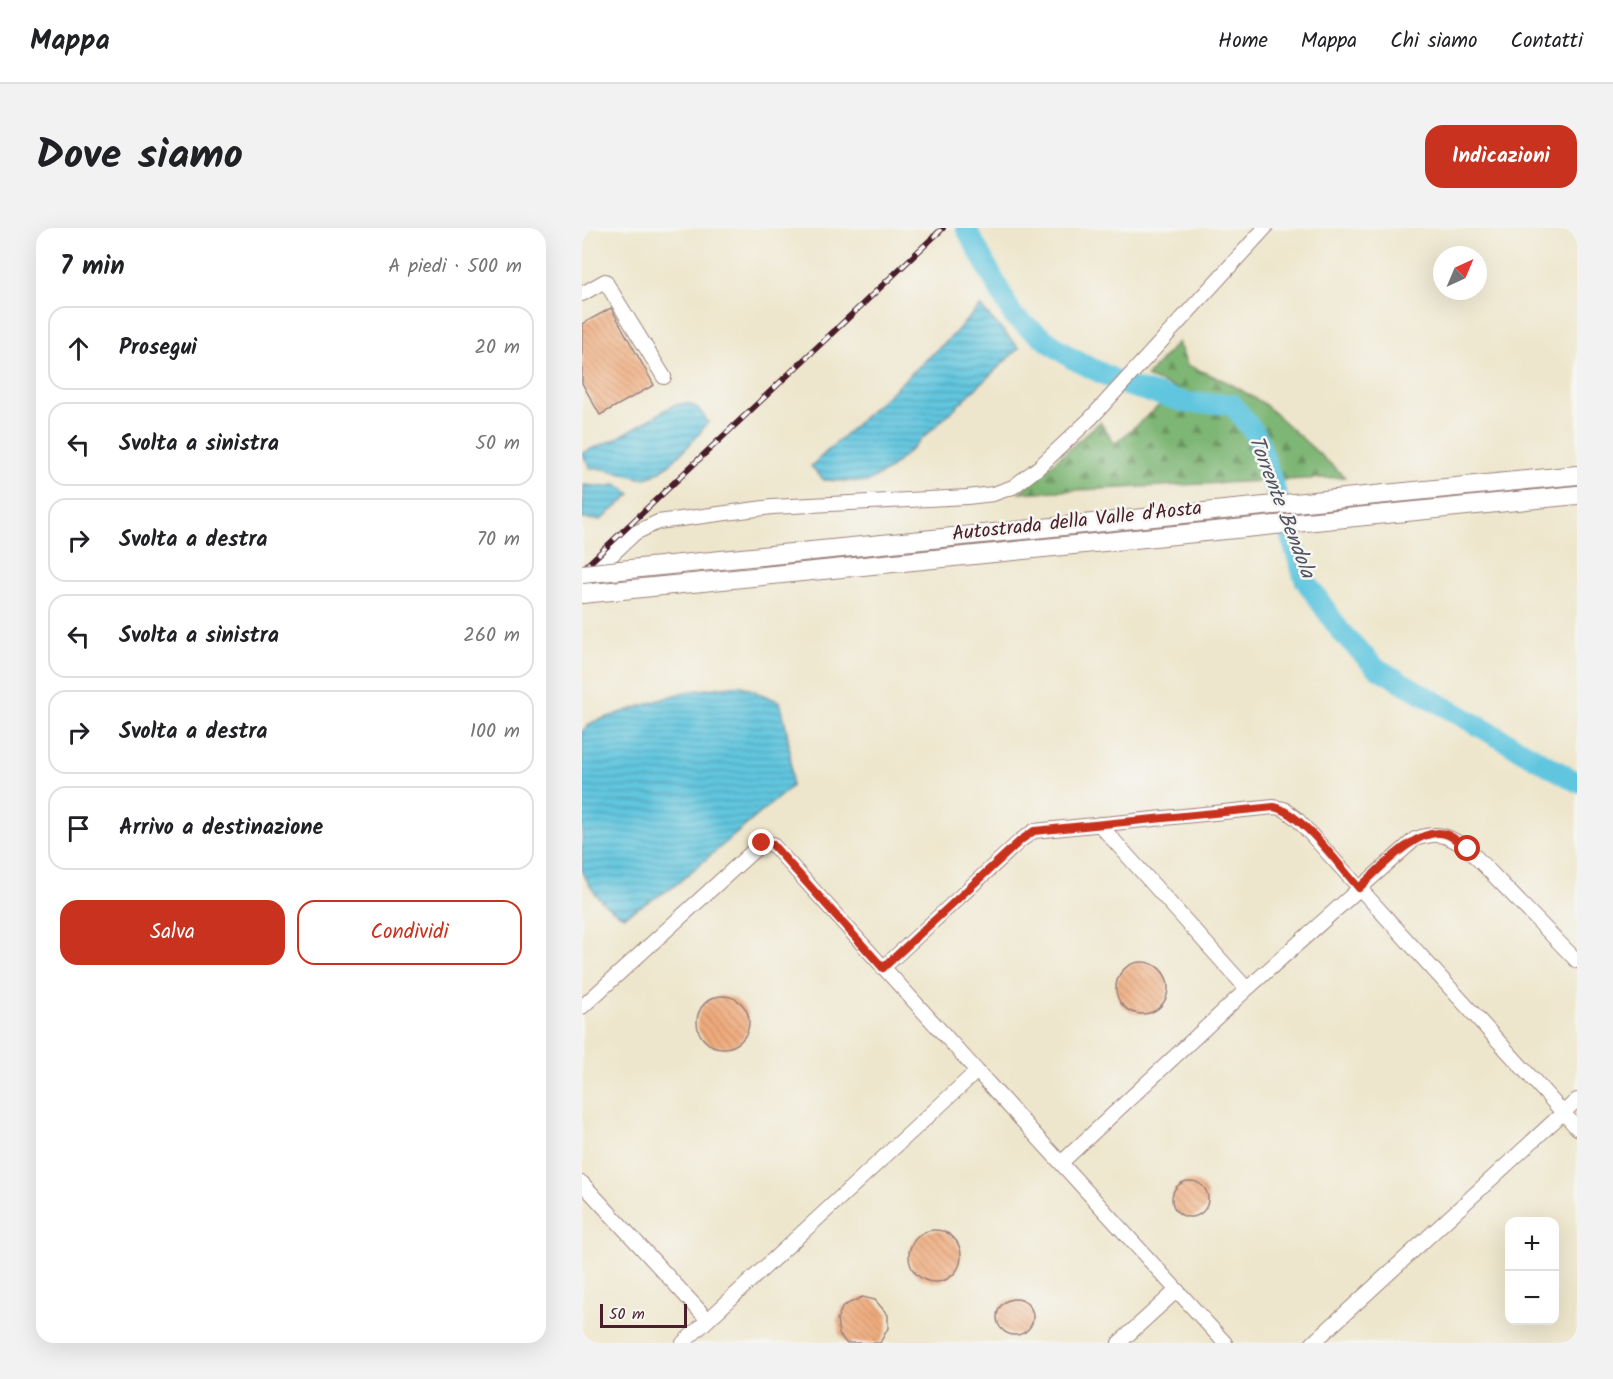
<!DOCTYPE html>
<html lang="it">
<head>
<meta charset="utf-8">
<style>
	body { margin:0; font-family:Kalam,sans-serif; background:#f2f2f2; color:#202124 }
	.controls { position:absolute; right:18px; bottom:18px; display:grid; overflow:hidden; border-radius:12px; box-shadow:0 6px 24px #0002 }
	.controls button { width:54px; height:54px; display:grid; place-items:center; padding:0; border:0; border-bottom:2px solid #e0e0e0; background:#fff; color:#202124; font:30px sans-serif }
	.compass { position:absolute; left:851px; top:18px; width:54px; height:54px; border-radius:50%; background:#fff; box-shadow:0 6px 24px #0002; rotate:44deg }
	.scale { position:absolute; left:18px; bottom:15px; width:87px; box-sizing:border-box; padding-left:6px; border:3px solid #4a1f2b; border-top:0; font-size:16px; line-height:21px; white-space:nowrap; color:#4a1f2b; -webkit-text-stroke:4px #f6f6f2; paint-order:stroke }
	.stop { position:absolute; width:18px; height:18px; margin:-14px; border:4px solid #c8321e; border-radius:50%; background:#fff }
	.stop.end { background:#c8321e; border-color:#fff; box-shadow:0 2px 6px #0008 }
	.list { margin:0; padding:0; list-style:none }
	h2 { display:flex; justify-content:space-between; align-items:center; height:78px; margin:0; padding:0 24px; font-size:26px }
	h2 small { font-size:20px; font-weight:400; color:#757577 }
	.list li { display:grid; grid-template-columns:39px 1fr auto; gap:18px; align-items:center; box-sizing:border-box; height:84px; margin:0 12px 12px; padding:0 12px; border:2px solid #e0e0e0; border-radius:18px }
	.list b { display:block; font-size:22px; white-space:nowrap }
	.list em { font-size:20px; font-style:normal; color:#757577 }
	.actions { display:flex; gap:12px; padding:18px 24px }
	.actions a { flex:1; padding:14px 0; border:2px solid #c8321e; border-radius:18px; text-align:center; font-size:21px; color:#c8321e }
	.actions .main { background:#c8321e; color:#fff }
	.icon { flex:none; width:33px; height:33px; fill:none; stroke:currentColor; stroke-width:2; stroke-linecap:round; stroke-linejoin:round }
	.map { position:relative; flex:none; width:995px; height:1115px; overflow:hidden; border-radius:18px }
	header { display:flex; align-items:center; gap:36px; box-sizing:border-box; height:84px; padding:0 30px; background:#fff; border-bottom:2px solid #e0e0e0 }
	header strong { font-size:28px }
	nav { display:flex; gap:33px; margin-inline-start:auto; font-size:21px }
	.intro { display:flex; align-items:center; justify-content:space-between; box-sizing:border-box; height:144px; padding:0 36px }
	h1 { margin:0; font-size:42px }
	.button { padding:15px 27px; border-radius:18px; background:#c8321e; color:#fff; font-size:21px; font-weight:700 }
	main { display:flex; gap:36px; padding:0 36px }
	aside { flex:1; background:#fff; border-radius:18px; box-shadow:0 6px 24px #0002 }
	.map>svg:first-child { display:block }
	.forest { fill:url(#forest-firs); stroke:#646a50; stroke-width:1.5 }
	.water { fill:url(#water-rules); stroke:#567285; stroke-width:1.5 }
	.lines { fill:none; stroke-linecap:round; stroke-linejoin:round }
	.river { stroke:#61c6df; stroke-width:21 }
	.building { fill:url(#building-back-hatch) }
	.minor-casing { stroke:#9c827c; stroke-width:16 }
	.highway-casing { stroke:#9c827c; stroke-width:20 }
	.minor { stroke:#fff; stroke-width:14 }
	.highway { stroke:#fff; stroke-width:18 }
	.rail-casing { stroke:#4a1f2b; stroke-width:6 }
	.rail { stroke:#f6f6f2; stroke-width:4; stroke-dasharray:11; stroke-linecap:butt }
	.highway-bridge-casing { stroke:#9c827c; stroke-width:20; stroke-linecap:butt }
	.highway-bridge { stroke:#fff; stroke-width:18 }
	.route { stroke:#c8321e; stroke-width:8 }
	.labels { text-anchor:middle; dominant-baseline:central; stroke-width:5; stroke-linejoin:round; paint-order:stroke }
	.street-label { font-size:20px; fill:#4a1f2b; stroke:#f6f6f2 }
	.water-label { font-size:21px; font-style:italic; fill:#515161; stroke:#f6f6f2 }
</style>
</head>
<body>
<header>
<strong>Mappa</strong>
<nav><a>Home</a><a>Mappa</a><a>Chi siamo</a><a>Contatti</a></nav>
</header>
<div class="intro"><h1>Dove siamo</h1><a class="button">Indicazioni</a></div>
<main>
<aside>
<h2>7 min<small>A piedi · 500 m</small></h2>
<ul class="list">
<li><svg class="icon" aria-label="ahead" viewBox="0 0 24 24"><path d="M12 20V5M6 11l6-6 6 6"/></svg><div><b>Prosegui</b></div><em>20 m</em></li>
<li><svg class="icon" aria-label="left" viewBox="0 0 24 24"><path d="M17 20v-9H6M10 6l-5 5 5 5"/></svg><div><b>Svolta a sinistra</b></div><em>50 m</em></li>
<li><svg class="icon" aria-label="right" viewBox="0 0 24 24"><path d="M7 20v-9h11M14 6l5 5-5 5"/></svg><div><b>Svolta a destra</b></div><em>70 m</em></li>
<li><svg class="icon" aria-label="left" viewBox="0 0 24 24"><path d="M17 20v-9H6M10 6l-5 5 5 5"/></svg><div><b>Svolta a sinistra</b></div><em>260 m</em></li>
<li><svg class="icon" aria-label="right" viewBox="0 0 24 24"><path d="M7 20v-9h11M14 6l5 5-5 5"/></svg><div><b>Svolta a destra</b></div><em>100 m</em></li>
<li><svg class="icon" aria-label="arrive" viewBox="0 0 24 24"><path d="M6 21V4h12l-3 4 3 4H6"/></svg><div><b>Arrivo a destinazione</b></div></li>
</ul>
<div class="actions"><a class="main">Salva</a><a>Condividi</a></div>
</aside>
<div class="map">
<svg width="995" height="1115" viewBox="0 0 995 1115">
	<defs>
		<pattern id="forest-firs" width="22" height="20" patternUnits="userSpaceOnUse" patternTransform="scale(1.5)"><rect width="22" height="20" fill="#7eb674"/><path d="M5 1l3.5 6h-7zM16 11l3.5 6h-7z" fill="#69935f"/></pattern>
		<pattern id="water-rules" width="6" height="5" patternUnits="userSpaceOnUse" patternTransform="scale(1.5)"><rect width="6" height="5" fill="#61c6df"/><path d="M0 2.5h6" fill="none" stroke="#52a0b5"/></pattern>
		<pattern id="building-back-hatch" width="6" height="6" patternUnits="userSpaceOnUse" patternTransform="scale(1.5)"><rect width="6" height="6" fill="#f0ab7c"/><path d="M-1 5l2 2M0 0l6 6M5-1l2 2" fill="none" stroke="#c48b66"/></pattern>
	</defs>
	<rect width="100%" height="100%" fill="#f6f6f2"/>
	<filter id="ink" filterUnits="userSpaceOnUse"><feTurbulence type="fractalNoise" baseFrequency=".0167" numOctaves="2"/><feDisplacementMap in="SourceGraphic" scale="12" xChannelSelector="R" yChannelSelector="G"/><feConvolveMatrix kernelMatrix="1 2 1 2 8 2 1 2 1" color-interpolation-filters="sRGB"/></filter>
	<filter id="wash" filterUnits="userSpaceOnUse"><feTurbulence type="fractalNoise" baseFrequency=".008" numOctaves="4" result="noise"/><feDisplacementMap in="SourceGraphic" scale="24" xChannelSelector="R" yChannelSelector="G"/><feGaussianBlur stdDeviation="1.35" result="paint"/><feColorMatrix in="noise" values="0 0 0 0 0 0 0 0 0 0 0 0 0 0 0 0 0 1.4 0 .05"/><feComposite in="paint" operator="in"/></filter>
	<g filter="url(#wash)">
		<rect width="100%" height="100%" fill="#eee6cc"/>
		<path class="forest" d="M 596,114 L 605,137 L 647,155 L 681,175 L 763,249 L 437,265 L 518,194 L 533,216 L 596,161 L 564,149 Z"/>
		<path class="water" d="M 398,78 L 437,120 L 308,241 L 285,254 L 242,252 L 229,238 L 370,108 Z
			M 105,175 L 116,180 L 126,194 C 115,209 79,252 59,250 C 41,247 26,239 8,240 L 0,225 L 34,211 L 92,177 Z
			M 34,256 L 49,266 L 19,292 L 0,291 L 2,257 L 23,259 Z
			M 158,457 L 198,474 C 205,498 211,534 209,559 L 90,660 L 42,688 C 20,678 10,664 0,642 L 0,503 L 11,494 L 102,464 Z"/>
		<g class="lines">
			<path class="river" d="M 384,0 L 432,89 L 489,130 L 545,158 L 606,175 L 650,176 L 675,208 L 723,352 L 759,404 L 793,439 L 995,554"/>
		</g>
		<g id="blocks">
			<path class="building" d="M 29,80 L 72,157 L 18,187 L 0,155 L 0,96 Z
				M534 760a26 26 0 1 1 52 0a26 26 0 1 1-52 0Z
				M115 794a26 26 0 1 1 52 0a26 26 0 1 1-52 0Z
				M590 971a18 18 0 1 1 36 0a18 18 0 1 1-36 0Z
				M327 1028a26 26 0 1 1 52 0a26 26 0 1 1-52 0Z
				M 280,1069 L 293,1072 L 306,1087 L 306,1100 L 298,1115 L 264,1115 L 257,1106 L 255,1091 L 261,1078 Z
				M415 1089a18 18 0 1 1 36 0a18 18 0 1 1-36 0Z"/>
		</g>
	</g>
	<g filter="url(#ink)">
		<use href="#blocks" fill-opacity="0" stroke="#9c827c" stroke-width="1.5"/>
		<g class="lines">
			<defs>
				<path id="minor" d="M 0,66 L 23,53 L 82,149
					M 0,355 L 53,305 L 76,294 L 190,279 L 385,269 L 411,266 L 431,259 L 456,240 L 509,190 L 683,0
					M 517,596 L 665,761
					M 301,740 L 439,612 L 452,603 L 692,579 L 702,581 L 715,591 L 995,900
					M 0,779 L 180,615 L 190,616 L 395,843
					M 480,934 L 665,761 L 833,611 C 856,603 866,607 886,621 L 995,733
					M 0,955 L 126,1092
					M 101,1115 L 395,843 L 643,1115
					M 537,1115 L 595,1062
					M 731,1115 L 995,872"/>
				<path id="highway" d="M 58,340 L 995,247
					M 0,366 L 995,267"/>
			</defs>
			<use href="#minor" class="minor-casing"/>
			<use href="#highway" class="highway-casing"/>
			<use href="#minor" class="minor"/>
			<use href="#highway" class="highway"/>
			<defs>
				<path id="rail" d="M 0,342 L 361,0"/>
			</defs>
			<use href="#rail" class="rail-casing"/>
			<use href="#rail" class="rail"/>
			<defs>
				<path id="highway-bridge" d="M 0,346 L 58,340"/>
			</defs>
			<use href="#highway-bridge" class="highway-bridge-casing"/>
			<use href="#highway-bridge" class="highway-bridge"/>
		</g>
	</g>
	<g class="lines" filter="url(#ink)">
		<path class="route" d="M 180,615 L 190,616 L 301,740 L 439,612 L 452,603 L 692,579 C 720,585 757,638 777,660 C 797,642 838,595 866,607 C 873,610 880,617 886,621"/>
	</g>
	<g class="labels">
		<g class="street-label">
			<text transform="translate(495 294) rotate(-6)">Autostrada della Valle d'Aosta</text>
		</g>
		<g class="water-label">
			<text transform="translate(699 279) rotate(69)">Torrente Bendola</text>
		</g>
	</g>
</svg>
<div class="controls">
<button>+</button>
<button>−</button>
</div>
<svg class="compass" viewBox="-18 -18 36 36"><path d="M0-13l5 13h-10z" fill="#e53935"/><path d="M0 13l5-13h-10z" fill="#757577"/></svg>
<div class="scale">50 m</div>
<div class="stop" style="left:886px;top:621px"></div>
<div class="stop end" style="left:180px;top:615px"></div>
</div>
</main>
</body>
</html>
